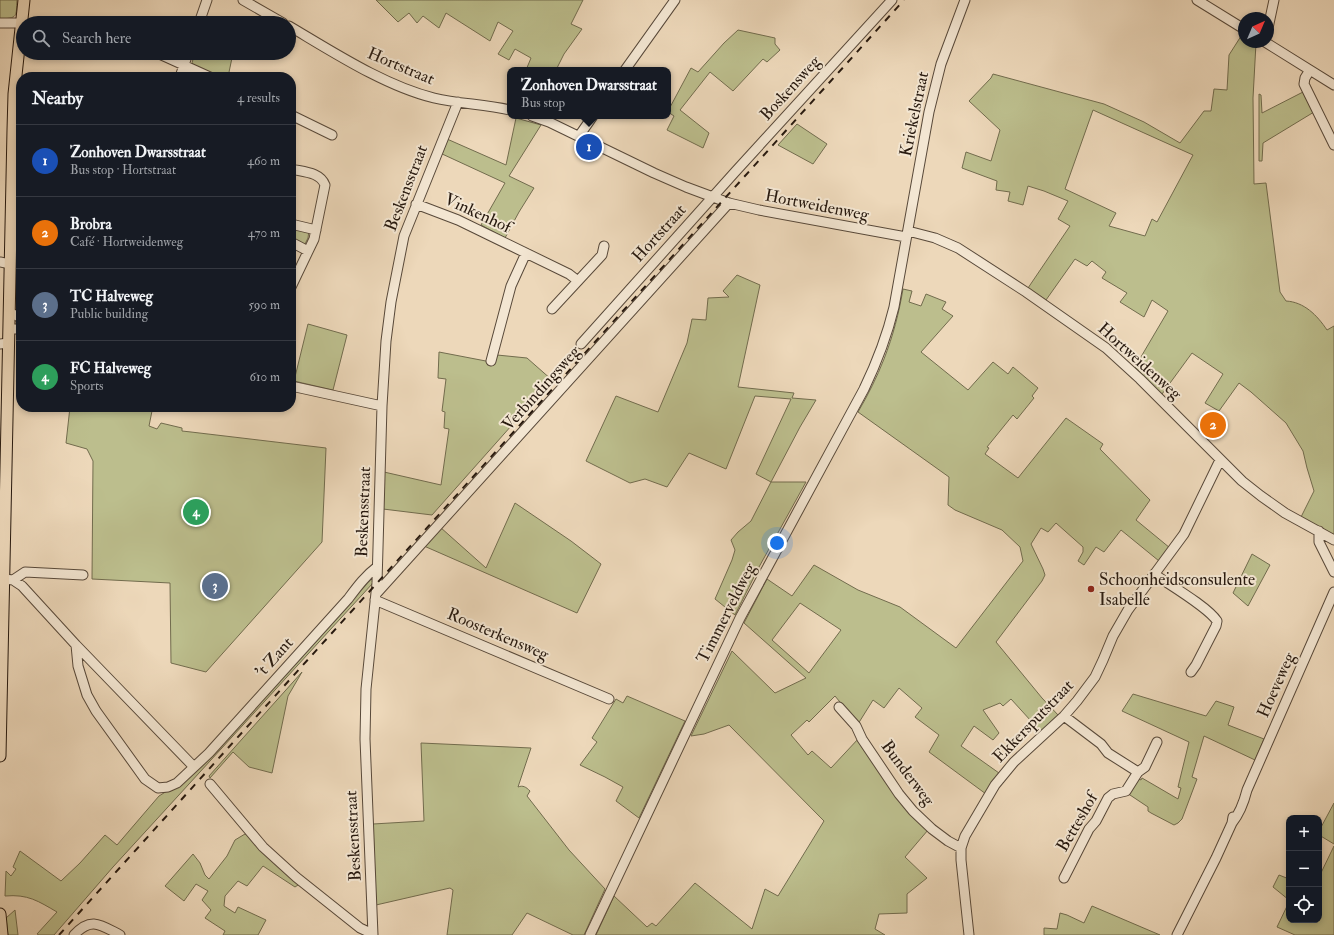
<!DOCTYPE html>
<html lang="en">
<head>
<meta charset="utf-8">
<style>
	body { margin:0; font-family:"IM FELL Double Pica",serif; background:#20242c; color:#f1f3f6 }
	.controls { position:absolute; right:12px; bottom:12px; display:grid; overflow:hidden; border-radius:8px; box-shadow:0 2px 6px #0003 }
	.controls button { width:36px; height:36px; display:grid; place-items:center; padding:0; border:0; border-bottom:1px solid #363941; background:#171b24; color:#f1f3f6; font:20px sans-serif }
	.compass { position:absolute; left:1238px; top:12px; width:36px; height:36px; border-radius:50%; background:#171b24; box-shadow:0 2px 6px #0003; rotate:44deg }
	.you { position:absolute; left:777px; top:543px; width:14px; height:14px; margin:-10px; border:3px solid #fff; border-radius:50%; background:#1a73e8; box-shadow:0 0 0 6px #1a73e833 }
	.badge { display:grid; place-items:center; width:26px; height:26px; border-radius:50%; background:#c59692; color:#fff; font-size:13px; font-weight:700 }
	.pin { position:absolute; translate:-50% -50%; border:2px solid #fff; box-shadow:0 1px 4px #0006 }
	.popup { position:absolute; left:507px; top:67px; width:164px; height:52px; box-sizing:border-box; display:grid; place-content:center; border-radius:8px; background:#171b24; filter:drop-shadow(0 1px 3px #0005); font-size:13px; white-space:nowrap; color:#9ea1a6 }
	.popup b { font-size:15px; color:#f1f3f6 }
	.popup::after { content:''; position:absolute; left:50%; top:100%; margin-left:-8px; border:8px solid transparent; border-top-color:#171b24 }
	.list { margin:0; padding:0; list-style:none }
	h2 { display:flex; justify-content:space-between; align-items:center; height:52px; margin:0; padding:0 16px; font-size:17px }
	h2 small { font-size:13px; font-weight:400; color:#9ea1a6 }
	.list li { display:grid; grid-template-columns:26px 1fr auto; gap:12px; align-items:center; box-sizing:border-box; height:72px; padding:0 16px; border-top:1px solid #363941 }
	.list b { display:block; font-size:15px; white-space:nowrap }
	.list p { margin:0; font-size:13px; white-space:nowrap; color:#9ea1a6 }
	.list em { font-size:13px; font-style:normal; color:#9ea1a6 }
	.icon { flex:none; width:22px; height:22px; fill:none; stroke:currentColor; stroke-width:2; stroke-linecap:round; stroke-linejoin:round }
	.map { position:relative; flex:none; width:1334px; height:935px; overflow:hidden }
	.search { position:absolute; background:#171b24; box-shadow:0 2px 6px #0003; left:16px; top:16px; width:280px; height:44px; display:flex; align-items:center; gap:10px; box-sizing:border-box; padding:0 14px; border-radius:22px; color:#9ea1a6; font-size:15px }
	.panel { position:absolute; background:#171b24; box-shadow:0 2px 6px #0003; left:16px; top:72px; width:280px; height:340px; border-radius:16px }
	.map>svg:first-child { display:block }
	.green { fill:#bcbe8d; stroke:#726c4e; fill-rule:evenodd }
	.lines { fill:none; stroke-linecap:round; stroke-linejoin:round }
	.minor-casing { stroke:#58493a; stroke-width:11 }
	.major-casing { stroke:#27190f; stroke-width:13 }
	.minor { stroke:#f3e6d2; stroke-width:9 }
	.major { stroke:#edd8ba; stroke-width:11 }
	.rail { stroke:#27190f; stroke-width:2; stroke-dasharray:7 7; stroke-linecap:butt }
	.poi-dot { fill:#8f2418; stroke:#f3e6d2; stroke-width:1.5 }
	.labels { text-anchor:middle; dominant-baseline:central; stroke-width:4; stroke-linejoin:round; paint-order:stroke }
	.street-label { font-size:17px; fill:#27190f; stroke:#f3e6d2 }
	.poi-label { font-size:17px; fill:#27190f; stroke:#f3e6d2; text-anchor:start }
</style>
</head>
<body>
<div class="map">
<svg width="1334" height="935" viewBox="0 0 1334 935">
	<rect width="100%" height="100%" fill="#edd8ba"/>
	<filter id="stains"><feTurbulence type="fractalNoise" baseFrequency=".005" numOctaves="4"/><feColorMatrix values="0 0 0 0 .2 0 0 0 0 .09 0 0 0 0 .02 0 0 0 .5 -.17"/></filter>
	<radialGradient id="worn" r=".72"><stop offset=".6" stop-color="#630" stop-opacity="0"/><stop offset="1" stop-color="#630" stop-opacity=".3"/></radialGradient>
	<path class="green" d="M 0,0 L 17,0 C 16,17 18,18 0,19 Z
		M 376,0 L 583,0 L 571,24 L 582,29 L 564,54 L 556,70 L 526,70 L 531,58 L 515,49 L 509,60 L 498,54 L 513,31 L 498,22 L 490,41 L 446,13 L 439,28 L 423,16 L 417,23 L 409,13 L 398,22 Z
		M 738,30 L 775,38 L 775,44 L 780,50 L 767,62 L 763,59 L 733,91 L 710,72 L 680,110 L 709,133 L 703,148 L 667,130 L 674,116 L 668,112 L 668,111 L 691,68 L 698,72 L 724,43 Z
		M 1243,33 L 1244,34 L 1244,42 L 1256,43 L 1253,98 L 1254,184 L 1266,183 L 1280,292 L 1286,301 C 1304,302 1317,315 1327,330 L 1334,326 L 1334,535 L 1301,517 L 1314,491 L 1307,468 L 1303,451 L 1286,423 L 1251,392 L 1239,383 L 1219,411 L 1205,403 L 1223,374 L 1192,353 L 1162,394 L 1135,367 L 1168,311 L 1152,300 L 1144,317 L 1120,302 L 1127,293 L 1102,278 L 1106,272 L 1092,261 L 1087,266 L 1075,259 L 1046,300 L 1028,288 L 1070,226 L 1058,219 L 1068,201 L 1044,191 L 1028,186 L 1023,205 L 1008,201 L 1010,192 L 996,190 L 997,181 L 962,168 L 966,152 L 991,161 L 1000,130 L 969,101 L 991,78 L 993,74 L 1104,104 L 1144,122 L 1180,143 L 1204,111 L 1211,111 L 1214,89 L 1227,90 L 1229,55 ZM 1093,110 L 1193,155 L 1157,222 L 1152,219 L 1145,236 L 1109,226 L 1116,213 L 1065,189 Z
		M 195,53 L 233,53 L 228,77 L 218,77 L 191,66 Z
		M 1303,92 L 1314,112 L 1263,143 L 1262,161 L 1259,161 L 1259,94 L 1261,95 L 1262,113 Z
		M 516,118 L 541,125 L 509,176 L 534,188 L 519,212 L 505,238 L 481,225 L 505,183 L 440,153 L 447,139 L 506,165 Z
		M 797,124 L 827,144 L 813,164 L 778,145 Z
		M 291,227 L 309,230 L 308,238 L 304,246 L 291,239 Z
		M 737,275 L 760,285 L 738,387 L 794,393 L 792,398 L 816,400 L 800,427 L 771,482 L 806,482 L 759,567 L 735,615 L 715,599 L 732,560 L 735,550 L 731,540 L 738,532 L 751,521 L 771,482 L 756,474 L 791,399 L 755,396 L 726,469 L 689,453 L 667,487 L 645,479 L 630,483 L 586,461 L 616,396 L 658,412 L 687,343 L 692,319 L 706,320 L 708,298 L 729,297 L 723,291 Z
		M 903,289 L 912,291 L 909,302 L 921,306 L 926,294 L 946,302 L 942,309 L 953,316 L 921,352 L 968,390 L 993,362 L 1008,374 L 1013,367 L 1038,388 L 1032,396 L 1034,398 L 1017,419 L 1013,415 L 987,447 L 989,448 L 985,454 L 1018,478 L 1066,418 L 1103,444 L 1100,449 L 1150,500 L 1136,520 L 1170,548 L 1159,561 L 1121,530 L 1104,552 L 1096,547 L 1084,565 L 1078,561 L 1083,552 L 1083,547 L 1056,523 L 1048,532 L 1041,528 L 1031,544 L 1043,569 L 1045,575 L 1042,581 L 996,642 L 1042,698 L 1059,716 L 1041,732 L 1011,699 L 1003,706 L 1000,703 L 983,710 L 999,733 L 993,740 L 974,726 L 961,746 L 999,773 L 986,794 L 929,752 L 939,735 L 915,717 L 922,708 L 899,688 L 884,708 L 873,700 L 858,724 L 835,696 L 809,722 L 807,720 L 791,735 L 808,755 L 812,751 L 831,768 L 859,738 L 928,830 L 905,857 L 927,878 L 907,894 L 907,913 L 879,914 L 875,929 L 885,935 L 596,935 L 614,896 L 647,927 L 652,923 L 656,926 L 695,883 L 752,929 L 765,889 L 778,896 L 824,821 L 729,725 L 704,734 L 691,736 L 732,651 L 775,693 L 806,678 L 744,623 L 767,579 L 792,596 L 814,565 L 858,590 L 900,607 L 956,648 L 1023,561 L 1020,547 L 1002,530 L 955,510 L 948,505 L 949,477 L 858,412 C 868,395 877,377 884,359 C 893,336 899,313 903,289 ZM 800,603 L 841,630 L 809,673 L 772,640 Z
		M 308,324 L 347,335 L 333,390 L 294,381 Z
		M 439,352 L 491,362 L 497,355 L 527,358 L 552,380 L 432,515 L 383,509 L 384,472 L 441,485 L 449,429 L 444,428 L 445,412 L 442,411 L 446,379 L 438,378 Z
		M 70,407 L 129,407 L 152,411 L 149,426 L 157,429 L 161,423 L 182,428 L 182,431 L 191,432 L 326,448 L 322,542 L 206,672 L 171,663 L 170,583 L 92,579 L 93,461 L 87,449 L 66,443 Z
		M 515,503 L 571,541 L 601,564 L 577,613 L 424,546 L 440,527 L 486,568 Z
		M 1252,554 L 1270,565 L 1248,606 L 1233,593 Z
		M 373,577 L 373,583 L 113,867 L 54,935 L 39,935 L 37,934 L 57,912 C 38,901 28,894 5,896 L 6,871 L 11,876 L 16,869 L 13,867 L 20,851 L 61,881 L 80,863 L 105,835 L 117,845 L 159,796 L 167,791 L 358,590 Z
		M 302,672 L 288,696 L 272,773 L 249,767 L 233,752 L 210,778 L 209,776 Z
		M 1133,694 L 1206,716 L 1216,701 L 1234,707 L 1228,725 L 1264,739 L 1255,760 L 1204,736 L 1192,777 L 1197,779 L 1182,819 L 1178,823 L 1174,825 L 1151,813 L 1148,811 L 1148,807 L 1127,793 L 1137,778 L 1141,780 L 1142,778 L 1178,799 L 1181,788 L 1178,787 L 1189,742 L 1122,711 Z
		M 627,696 L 685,721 L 639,818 L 616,801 L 623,787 L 605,777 L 580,765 L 597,742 L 592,738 L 616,699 L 623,703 Z
		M 421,743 L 531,748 L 518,787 C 523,785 526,787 530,791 L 527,796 L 569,850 L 605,889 L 584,935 L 573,935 L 527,913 L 512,935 L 447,935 L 453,890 L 450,888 L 376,905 L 373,824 L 424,821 Z
		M 1334,803 L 1334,844 L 1319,835 L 1319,831 Z
		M 245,834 L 248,835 L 298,882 L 298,885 L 295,887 L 263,866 L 247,886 L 238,881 L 225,896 L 224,906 L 235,913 L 238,907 L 266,920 L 258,935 L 223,935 L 225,931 L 205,918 L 211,910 L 202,900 L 208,891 L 196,884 L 184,901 L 165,886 L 193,854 L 200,863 L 205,875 L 209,879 L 227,856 L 235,840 Z
		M 1334,846 L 1334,935 L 1295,935 L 1277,927 L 1289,902 L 1289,920 L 1319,920 L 1319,877 Z
		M 1279,875 L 1289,879 L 1289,900 L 1273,887 Z
		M 1092,906 L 1160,935 L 1044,935 L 1044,928 L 1057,929 L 1060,913 L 1067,915 L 1084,923 Z
		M 15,910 L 18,935 L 8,935 L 6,918 Z"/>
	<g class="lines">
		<defs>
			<path id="minor" d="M 243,0 L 283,23
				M 1197,0 L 1244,29
				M 0,23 L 21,23
				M 199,23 L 207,0
				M 289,26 C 333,52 385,86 434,98 C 459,104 485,104 510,110
				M 1268,28 L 1274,0
				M 1265,42 L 1334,85
				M 157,53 L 210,77
				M 625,70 L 675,0
				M 1310,70 L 1305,78 L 1304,84 L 1334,145
				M 180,77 L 188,53
				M 291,115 L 332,135
				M 532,116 L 549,122 L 654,173 L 686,187 L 729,203 L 759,210 L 906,237
				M 579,136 L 593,116
				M 291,169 C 304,172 320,172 325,185 L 314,239 L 291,287
				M 416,204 L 458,220 L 569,274 L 578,281
				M 291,224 L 316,230
				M 908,231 L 935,238 L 958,248 L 1026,292 L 1106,348 L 1140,379 L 1242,481 L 1261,496 L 1285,513 L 1334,540
				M 291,242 L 308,251
				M 0,262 L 10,264
				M 552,309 L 602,255 L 604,246
				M 9,312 L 21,318
				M 9,329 L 21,329
				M 0,344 L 8,343
				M 581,344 L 735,172 L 892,0
				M 491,361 L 511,286 L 526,253
				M 291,386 L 382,406
				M 1319,531 L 1319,542 L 1334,572
				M 1154,574 C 1170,585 1208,607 1217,621 L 1216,626 L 1196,665 L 1191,672
				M 4,579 L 13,580 L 22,586 L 76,645 L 194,767
				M 13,580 L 25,572 L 83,575
				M 376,594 L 729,203
				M 375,600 L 609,699
				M 76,645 L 78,666 L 87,695 L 96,711 L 145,779 L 158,788 L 168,787 L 177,783 L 209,753 L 348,599 C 357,587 365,576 377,567
				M 839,707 L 856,726 L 862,739 L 899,794 L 913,811 L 932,829 L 948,841 L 961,848
				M 1064,716 L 1101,744 L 1108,753 L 1138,772 L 1126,791 L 1113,794 L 1108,798 L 1096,821 L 1089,829 L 1064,878
				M 1138,772 L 1145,767 L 1157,742
				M 210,784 L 263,847 L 296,877 L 360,928 L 373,934
				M 1232,823 C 1240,813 1244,802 1247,790 L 1334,592
				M 74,935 C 91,916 101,925 120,935
				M 373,935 L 365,739 L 366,689 L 377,583 L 382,406 L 386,341 L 391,302 L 404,236 L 458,102
				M 590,935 L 740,618 L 864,389 C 877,362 887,336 894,307 L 929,112 L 941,64 L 965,0
				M 969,935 L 961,860 L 961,848 L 965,836 L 995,785 L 1014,762 L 1064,716 L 1077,701 L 1095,677 L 1103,660 L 1113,636 L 1128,610 L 1184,534 L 1220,460
				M 1177,935 L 1216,858 L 1232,823 L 1233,817"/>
			<path id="major" d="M 0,756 L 13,130 L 14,94 L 24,0
				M 0,914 L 2,935"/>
		</defs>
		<use href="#minor" class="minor-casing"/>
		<use href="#major" class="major-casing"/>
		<use href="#minor" class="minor"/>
		<use href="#major" class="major"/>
		<path class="rail" d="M 59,935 L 904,0"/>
	</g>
	<circle class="poi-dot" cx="1091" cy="589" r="4"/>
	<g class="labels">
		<g class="street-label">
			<text transform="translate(401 66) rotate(23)">Hortstraat</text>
			<text transform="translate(790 88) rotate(-48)">Boskensweg</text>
			<text transform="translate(914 114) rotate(-78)">Kriekelstraat</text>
			<text transform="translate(406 188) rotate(-69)">Beskensstraat</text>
			<text transform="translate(817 205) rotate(11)">Hortweidenweg</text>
			<text transform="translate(478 213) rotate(25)">Vinkenhof</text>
			<text transform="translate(659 233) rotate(-48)">Hortstraat</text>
			<text transform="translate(1140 361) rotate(42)">Hortweidenweg</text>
			<text transform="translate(541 388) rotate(-48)">Verbindingsweg</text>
			<text transform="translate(363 512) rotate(-88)">Beskensstraat</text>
			<text transform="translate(726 613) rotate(-63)">Timmerveldweg</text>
			<text transform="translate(498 634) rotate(23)">Roosterkensweg</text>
			<text transform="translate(274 657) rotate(-48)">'t Zant</text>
			<text transform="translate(1276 685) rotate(-66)">Hoeveweg</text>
			<text transform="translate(1033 721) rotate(-46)">Ekkersputstraat</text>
			<text transform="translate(908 773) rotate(53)">Bunderweg</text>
			<text transform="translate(1077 822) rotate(-60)">Betteshof</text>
			<text transform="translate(353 836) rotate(-93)">Beskensstraat</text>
		</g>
		<g class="poi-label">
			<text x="1099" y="579">Schoonheidsconsulente<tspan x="1099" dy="20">Isabelle</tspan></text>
		</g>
	</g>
	<rect width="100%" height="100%" filter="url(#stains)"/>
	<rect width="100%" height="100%" fill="url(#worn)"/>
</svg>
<div class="controls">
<button>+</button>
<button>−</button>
<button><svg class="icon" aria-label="locate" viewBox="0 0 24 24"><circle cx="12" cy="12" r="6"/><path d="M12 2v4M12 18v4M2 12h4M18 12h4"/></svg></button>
</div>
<svg class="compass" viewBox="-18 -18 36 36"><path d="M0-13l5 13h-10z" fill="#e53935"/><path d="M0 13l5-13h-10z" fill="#9ea1a6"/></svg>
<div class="you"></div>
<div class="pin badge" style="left:589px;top:147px;background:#1a4fb4">1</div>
<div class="popup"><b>Zonhoven Dwarsstraat</b>Bus stop</div>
<div class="pin badge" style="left:1213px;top:425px;background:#e8710a">2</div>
<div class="pin badge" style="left:215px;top:586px;background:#5c6f8a">3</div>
<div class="pin badge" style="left:196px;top:512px;background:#2e9e5b">4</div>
<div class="search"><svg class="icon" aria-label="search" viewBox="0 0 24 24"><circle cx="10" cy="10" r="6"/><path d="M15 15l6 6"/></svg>Search here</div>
<section class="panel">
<h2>Nearby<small>4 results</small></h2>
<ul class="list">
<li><span class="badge" style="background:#1a4fb4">1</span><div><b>Zonhoven Dwarsstraat</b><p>Bus stop · Hortstraat</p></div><em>460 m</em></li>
<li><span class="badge" style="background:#e8710a">2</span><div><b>Brobra</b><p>Café · Hortweidenweg</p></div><em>470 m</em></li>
<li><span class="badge" style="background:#5c6f8a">3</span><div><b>TC Halveweg</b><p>Public building</p></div><em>590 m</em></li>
<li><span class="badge" style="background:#2e9e5b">4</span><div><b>FC Halveweg</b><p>Sports</p></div><em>610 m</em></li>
</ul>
</section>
</div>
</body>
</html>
